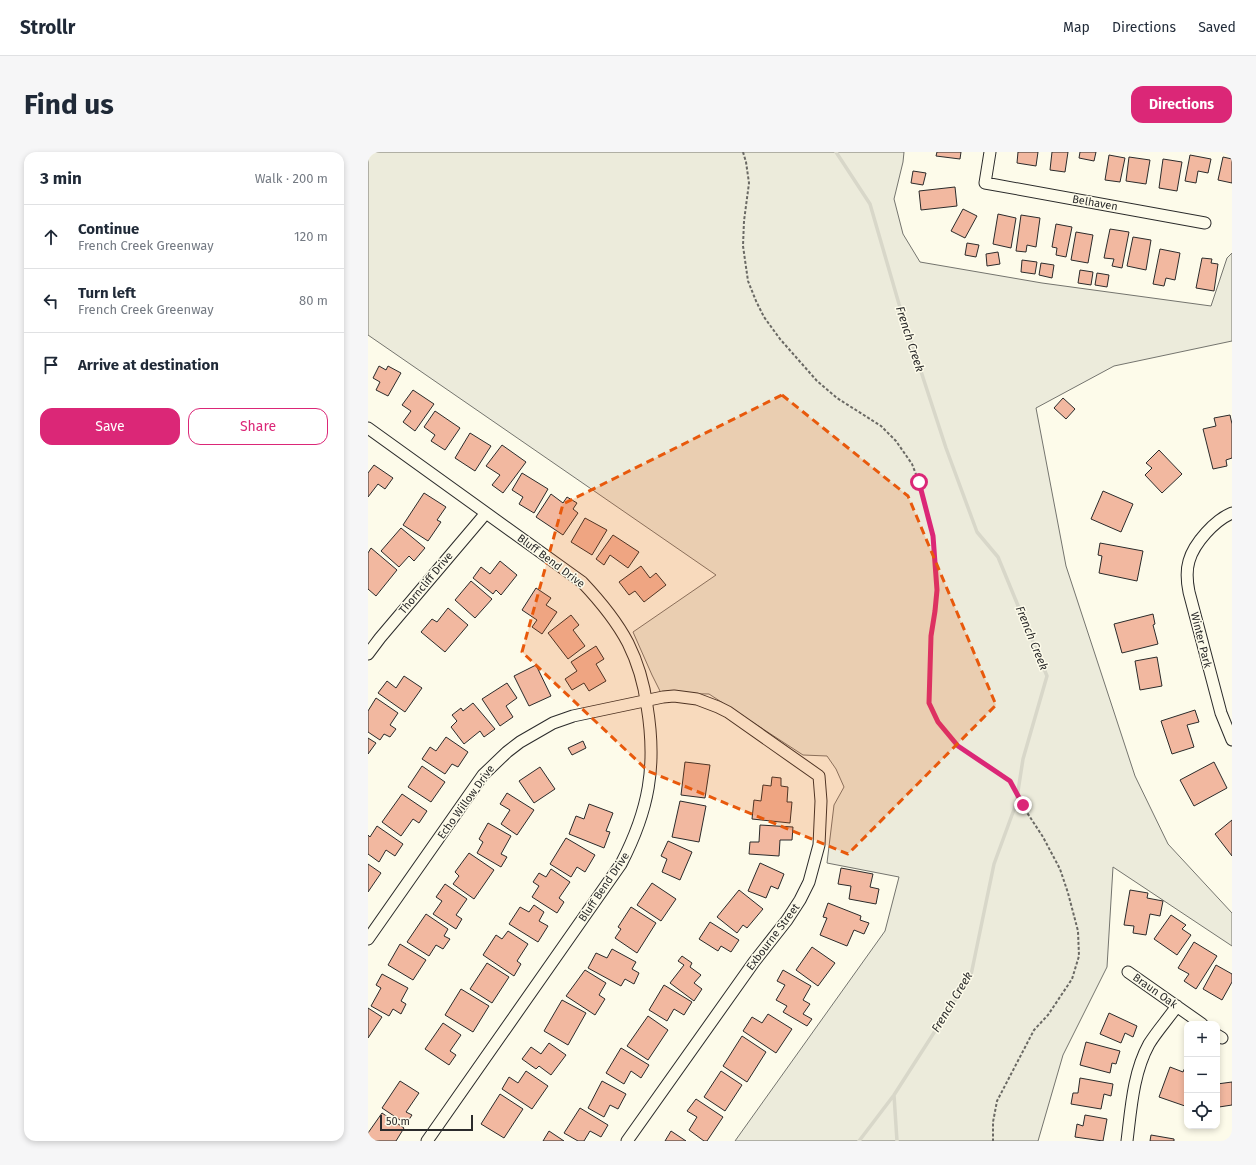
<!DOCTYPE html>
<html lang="en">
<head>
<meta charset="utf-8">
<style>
	body { margin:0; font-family:"Fira Sans",sans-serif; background:#f6f6f7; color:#1f2937 }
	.controls { position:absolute; right:12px; bottom:12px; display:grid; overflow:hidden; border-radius:8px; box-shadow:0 2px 6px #0003 }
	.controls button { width:36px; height:36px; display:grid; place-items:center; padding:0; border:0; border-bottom:1px solid #e0e1e3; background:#fff; color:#1f2937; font:20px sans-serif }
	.scale { position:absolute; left:12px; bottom:10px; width:93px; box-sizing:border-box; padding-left:4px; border:2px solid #2b2b2b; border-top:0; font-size:11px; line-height:14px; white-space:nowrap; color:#2b2b2b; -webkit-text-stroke:3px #fdfbea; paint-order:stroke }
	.stop { position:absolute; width:12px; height:12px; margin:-9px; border:3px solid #db2777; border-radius:50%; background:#fff }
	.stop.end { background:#db2777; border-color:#fff; box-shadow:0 1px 4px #0008 }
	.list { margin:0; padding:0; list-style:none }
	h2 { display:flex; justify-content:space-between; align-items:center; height:52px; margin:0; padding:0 16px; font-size:17px }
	h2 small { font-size:13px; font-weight:400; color:#747a83 }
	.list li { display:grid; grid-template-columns:26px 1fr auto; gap:12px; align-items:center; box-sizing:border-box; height:64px; padding:0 16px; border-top:1px solid #e0e1e3 }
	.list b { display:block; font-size:15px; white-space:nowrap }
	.list p { margin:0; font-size:13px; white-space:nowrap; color:#747a83 }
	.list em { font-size:13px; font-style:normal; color:#747a83 }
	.actions { display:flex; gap:8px; padding:12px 16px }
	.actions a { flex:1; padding:9px 0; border:1px solid #db2777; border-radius:12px; text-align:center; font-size:14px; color:#db2777 }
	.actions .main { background:#db2777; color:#fff }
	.icon { flex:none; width:22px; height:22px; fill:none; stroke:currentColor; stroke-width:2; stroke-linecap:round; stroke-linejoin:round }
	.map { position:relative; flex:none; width:864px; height:989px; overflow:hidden; border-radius:12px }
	header { display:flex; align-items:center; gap:24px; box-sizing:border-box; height:56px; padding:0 20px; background:#fff; border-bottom:1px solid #e0e1e3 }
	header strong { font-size:19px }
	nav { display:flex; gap:22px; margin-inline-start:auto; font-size:14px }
	.intro { display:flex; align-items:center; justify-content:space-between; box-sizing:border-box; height:96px; padding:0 24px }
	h1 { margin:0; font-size:28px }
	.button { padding:10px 18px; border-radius:12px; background:#db2777; color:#fff; font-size:14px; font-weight:700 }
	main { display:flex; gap:24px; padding:0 24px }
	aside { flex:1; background:#fff; border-radius:12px; box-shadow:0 2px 6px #0003 }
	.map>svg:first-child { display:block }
	.green { fill:#ecebdb; stroke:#74746e }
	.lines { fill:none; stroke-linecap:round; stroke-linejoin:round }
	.stream { stroke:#d8d7c9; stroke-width:3.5 }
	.building { fill:#f2b8a0; stroke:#2b2b2b }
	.street-casing { stroke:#2b2b2b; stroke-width:13 }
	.path { stroke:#6a6964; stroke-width:2; stroke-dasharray:3 2; stroke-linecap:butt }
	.street { stroke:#fdfbea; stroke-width:11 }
	.route { stroke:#db2777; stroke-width:5 }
	.marked { fill:#e8590c; fill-opacity:0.2; stroke:#e8590c; stroke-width:3; stroke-dasharray:8 5; stroke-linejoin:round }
	.labels { text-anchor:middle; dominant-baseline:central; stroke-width:3; stroke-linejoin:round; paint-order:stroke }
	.street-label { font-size:11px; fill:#2b2b2b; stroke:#fdfbea }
	.water-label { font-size:12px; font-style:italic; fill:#2b2b2b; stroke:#fdfbea }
</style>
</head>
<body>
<header>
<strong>Strollr</strong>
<nav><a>Map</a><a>Directions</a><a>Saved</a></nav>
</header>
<div class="intro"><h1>Find us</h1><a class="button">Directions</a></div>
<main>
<aside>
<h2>3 min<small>Walk · 200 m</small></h2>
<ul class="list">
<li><svg class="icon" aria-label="ahead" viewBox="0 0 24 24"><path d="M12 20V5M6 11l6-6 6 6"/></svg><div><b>Continue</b><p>French Creek Greenway</p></div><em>120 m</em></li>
<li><svg class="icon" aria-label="left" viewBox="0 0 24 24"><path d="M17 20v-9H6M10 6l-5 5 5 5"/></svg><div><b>Turn left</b><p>French Creek Greenway</p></div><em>80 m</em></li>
<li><svg class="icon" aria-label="arrive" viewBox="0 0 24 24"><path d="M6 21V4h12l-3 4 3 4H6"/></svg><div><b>Arrive at destination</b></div></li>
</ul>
<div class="actions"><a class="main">Save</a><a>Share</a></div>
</aside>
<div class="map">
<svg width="864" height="989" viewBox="0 0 864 989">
	<rect width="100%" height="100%" fill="#fdfbea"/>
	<path class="green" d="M 0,0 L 536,0 L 535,10 L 526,47 L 535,82 L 552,110 L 674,131 L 843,154 L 859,106 L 864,101 L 864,189 L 746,214 L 668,256 L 698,414 L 767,624 L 800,692 L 864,761 L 864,794 L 745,715 L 739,815 L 695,903 L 670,989 L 367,989 L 517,779 L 531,725 L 459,711 L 466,653 L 476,635 L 468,617 L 459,604 L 435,603 L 341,542 L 293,541 L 284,523 L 265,480 L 348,423 L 0,183 Z"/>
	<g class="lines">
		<path class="stream" d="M 468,0 L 502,52 L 531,152 L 578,296 L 609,380 L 630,405 L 679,524 L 655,607 L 648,652 L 626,712 L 603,823 L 526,943 L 491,989
			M 526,943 L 529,989"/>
	</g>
	<path class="building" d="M 569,0 L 593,0 L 592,7 L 568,4 Z
		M 650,0 L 670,0 L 668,14 L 649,11 Z
		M 684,0 L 700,0 L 697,20 L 682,18 Z
		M 712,0 L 728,0 L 726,9 L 711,6 Z
		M 741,3 L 757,6 L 752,30 L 737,28 Z
		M 822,3 L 843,7 L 840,21 L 830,19 L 828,31 L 817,29 Z
		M 761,5 L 782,8 L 778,32 L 758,29 Z
		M 855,5 L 864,7 L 864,31 L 850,28 Z
		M 795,7 L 814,10 L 809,39 L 791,36 Z
		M 545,19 L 558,21 L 555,33 L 543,31 Z
		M 587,35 L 589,54 L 553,58 L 551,39 Z
		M 595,57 L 609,64 L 597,86 L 583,79 Z
		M 630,62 L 648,66 L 643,96 L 625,92 Z
		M 653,63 L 672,66 L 668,95 L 659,93 L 658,100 L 648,99 Z
		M 688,72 L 704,75 L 698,105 L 688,103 L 689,96 L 684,95 Z
		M 742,77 L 761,80 L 754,116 L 744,114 L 746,107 L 736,106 Z
		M 708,80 L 725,83 L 720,111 L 703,108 Z
		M 765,85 L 783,88 L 778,118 L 759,114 Z
		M 599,91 L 611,93 L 608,105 L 597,103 Z
		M 792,97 L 812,101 L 807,128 L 798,126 L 796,134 L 785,132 Z
		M 630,100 L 632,112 L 619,114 L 618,102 Z
		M 834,106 L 844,107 L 843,111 L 850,112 L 846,139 L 828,136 Z
		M 654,108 L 669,110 L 667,122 L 653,120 Z
		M 673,111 L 686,113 L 684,126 L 671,123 Z
		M 712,118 L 725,120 L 723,133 L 710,131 Z
		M 729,121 L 741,123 L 739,135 L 727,133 Z
		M 11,214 L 18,218 L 20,214 L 33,221 L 20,244 L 8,238 L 12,230 L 5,226 Z
		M 45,238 L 66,252 L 47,279 L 35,270 L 43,259 L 34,253 Z
		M 695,246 L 707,257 L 698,267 L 686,256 Z
		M 67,259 L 92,276 L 77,298 L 63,289 L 67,283 L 56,275 Z
		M 862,263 L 864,272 L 864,306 L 858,308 L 859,314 L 845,317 L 835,277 L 848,274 L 846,266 Z
		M 102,281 L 123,294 L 107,319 L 87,306 Z
		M 134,293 L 158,310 L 135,341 L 124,333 L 132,323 L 118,314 Z
		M 791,298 L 814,322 L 794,341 L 777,323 L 784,316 L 778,311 Z
		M 6,313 L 25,326 L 17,337 L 10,332 L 0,345 L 0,321 Z
		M 154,321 L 180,337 L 166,361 L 151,352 L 155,345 L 144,338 Z
		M 735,339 L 765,352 L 753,380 L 723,367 Z
		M 56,341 L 78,355 L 69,368 L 73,370 L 60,389 L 35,373 Z
		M 183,342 L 195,351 L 199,345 L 209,351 L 205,357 L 210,361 L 195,383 L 168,365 Z
		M 217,366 L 239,378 L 224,403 L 203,390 Z
		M 33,376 L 57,396 L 46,409 L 41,404 L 31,415 L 13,399 Z
		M 245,383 L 271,400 L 260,416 L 242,403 L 236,413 L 228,407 Z
		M 732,391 L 775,399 L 769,429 L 731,421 L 734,404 L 730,403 Z
		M 3,396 L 29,418 L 8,444 L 0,437 L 0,401 Z
		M 132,409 L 149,423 L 133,443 L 128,438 L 125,442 L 105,426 L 113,415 L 122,422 Z
		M 273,414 L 282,426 L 288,421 L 298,433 L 276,450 L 267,439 L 261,443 L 251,430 Z
		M 103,429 L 124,447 L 107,466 L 87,448 Z
		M 168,436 L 183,446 L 178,453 L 189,460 L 174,482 L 164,475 L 169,468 L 154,458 Z
		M 80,456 L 100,473 L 77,500 L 53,480 L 64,467 L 69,470 Z
		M 785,462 L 787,472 L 785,473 L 790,492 L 754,501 L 746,472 Z
		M 203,463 L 211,473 L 205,478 L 217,494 L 200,507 L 180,481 Z
		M 228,494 L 236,507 L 228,512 L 238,529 L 221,539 L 216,531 L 204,538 L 197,527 L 209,519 L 203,510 Z
		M 789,505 L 794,534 L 772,538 L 767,509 Z
		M 168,513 L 183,544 L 161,554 L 146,524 Z
		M 36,524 L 54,536 L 37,560 L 10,541 L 19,529 L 28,536 Z
		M 139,531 L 149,546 L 138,554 L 145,565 L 132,574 L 114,547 Z
		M 8,546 L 30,561 L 22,573 L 28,577 L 22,585 L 16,582 L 12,588 L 0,580 L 0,559 Z
		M 105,551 L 127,577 L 116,585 L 112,579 L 96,592 L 83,575 L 89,569 L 84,563 L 93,556 L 95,559 Z
		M 827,558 L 831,570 L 819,573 L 826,595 L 804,602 L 793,569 Z
		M 78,585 L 100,600 L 90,615 L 84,612 L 77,622 L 54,607 L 62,595 L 68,599 Z
		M 0,586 L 8,591 L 0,602 Z
		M 215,589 L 218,596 L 204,603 L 200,596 Z
		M 317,610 L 342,613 L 337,646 L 313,643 Z
		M 846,610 L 859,636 L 826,654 L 812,628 Z
		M 54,614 L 77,630 L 63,650 L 40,635 Z
		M 172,615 L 187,637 L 166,651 L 151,629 Z
		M 404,625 L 413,626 L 413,634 L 420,635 L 419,650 L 424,650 L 422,671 L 384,667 L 386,648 L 393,649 L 395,633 L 403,634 Z
		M 139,641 L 166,658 L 149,683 L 133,672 L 142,658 L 132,652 Z
		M 34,642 L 59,659 L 51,671 L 45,667 L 33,684 L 14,670 Z
		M 312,649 L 338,654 L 331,690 L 304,685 Z
		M 221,652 L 245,661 L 238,679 L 242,680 L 236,696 L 201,682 L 208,664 L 216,667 Z
		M 864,668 L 864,704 L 847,682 Z
		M 120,671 L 143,684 L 133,702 L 139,705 L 133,715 L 109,701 L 115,690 L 111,687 Z
		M 392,673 L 425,675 L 424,688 L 412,688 L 411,704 L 381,702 L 382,690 L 391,690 Z
		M 9,674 L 35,692 L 27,704 L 18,698 L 11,710 L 0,702 L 0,683 L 2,685 Z
		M 198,686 L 227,703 L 217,720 L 209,715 L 203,725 L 182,712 Z
		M 300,689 L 324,700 L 312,728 L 294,720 L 299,707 L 293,704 Z
		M 101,701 L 126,718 L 106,747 L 85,732 L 91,724 L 87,720 Z
		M 392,711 L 416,722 L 410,737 L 403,734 L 398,746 L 380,739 Z
		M 0,712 L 13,721 L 0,740 Z
		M 473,716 L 505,722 L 502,735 L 511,737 L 508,752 L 481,747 L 483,734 L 470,732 Z
		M 183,717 L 202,730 L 191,746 L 196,750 L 189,761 L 164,745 L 171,734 L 165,730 L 171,721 L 178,725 Z
		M 284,731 L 308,747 L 293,769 L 269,753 Z
		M 77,732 L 99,747 L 88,763 L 94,767 L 88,777 L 65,762 L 74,749 L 68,745 Z
		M 371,738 L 395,757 L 379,776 L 375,773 L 369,781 L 349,765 Z
		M 762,738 L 780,741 L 779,746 L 795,749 L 792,764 L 782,762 L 778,783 L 765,781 L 766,774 L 756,773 Z
		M 460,751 L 493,764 L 492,768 L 501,771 L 496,782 L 486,778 L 479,794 L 452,783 L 459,766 L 455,765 Z
		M 166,753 L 176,760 L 171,769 L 180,774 L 170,790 L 141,772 L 152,755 L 161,760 Z
		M 263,755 L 288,771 L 269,801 L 247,786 L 253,777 L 250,775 Z
		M 58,762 L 80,777 L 76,784 L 82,787 L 75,797 L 68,793 L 61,804 L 39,790 Z
		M 803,763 L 818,773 L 814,777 L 823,783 L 809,803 L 786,787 Z
		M 342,770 L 371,788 L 363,800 L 353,794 L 350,799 L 331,787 Z
		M 140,779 L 160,792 L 149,809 L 153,812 L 146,824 L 115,803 L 128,783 L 134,787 Z
		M 826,790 L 849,804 L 828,837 L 816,829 L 821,822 L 810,816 Z
		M 32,792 L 58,808 L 45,828 L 20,813 Z
		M 444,795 L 467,811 L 450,834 L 428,818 Z
		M 244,797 L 268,810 L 264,817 L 271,821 L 266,832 L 257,827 L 253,834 L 220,816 L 228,801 L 239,806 Z
		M 314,804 L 324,811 L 322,815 L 333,823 L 326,831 L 334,837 L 326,849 L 302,831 L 316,813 L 310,809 Z
		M 119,811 L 141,825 L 124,851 L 102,837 Z
		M 848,813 L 864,822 L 864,830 L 854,848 L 835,837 Z
		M 217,818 L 238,831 L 231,843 L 237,847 L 227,863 L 198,844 Z
		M 415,818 L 443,834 L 435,848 L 442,852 L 435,862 L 444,867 L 439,874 L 415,860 L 419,854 L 408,848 L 417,833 L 409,829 Z
		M 14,822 L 40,836 L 33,849 L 38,852 L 33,862 L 25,857 L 21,864 L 3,854 L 13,836 L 8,833 Z
		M 296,833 L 324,850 L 316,863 L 306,857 L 299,869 L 281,858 Z
		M 93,837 L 121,854 L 105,880 L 77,863 Z
		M 194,848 L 218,861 L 200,893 L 176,879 Z
		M 0,856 L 14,865 L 0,886 Z
		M 741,861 L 769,874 L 765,885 L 757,881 L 753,891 L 732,882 Z
		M 400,862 L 424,877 L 408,901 L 375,879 L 384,865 L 394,871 Z
		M 280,864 L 300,878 L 280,908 L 259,894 Z
		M 75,871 L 93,883 L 82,899 L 88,903 L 81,913 L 57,897 Z
		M 374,884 L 398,900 L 379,930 L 355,914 Z
		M 718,890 L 752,899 L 748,912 L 744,911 L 742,921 L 712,913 Z
		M 181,891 L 198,903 L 183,923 L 171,914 L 168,917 L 154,907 L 163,895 L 173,902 Z
		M 253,896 L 281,913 L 273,926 L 263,919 L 256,932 L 238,921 Z
		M 818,913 L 819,914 L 819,947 L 817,954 L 791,945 L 802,915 L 815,920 Z
		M 158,919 L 180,934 L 164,957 L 134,937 L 141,925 L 150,931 Z
		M 353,919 L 374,933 L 357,959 L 336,945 Z
		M 712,926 L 745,932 L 743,944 L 736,942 L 733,957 L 703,952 L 705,941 L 710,941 Z
		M 32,929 L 51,941 L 38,960 L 44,963 L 38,972 L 14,956 Z
		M 234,929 L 258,942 L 250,957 L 242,953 L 236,965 L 220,956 Z
		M 864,930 L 864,953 L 851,955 L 849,932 Z
		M 132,942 L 155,957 L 136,986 L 113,972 Z
		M 328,947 L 355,965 L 339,989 L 336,989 L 321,978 L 329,965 L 319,959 Z
		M 212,956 L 240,973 L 233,985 L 222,979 L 216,989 L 210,989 L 196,981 Z
		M 14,961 L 36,976 L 28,989 L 0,989 L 0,981 Z
		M 717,963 L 739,967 L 735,989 L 707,985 L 709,972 L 715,974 Z
		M 181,979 L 196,989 L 175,989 Z
		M 303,979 L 318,989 L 297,989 Z
		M 783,983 L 806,987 L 806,989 L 782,989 Z"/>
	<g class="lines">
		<defs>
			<path id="street" d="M 622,0 L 617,31 L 837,71
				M 0,276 L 214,430 C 232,449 248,468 260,491 C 270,511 276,532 279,554 C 289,614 281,658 253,712 L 59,989
				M 864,361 C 847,368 826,391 821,409 C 818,419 819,430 821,440 L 853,561 L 864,588
				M 0,502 L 12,486 L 118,361
				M 0,787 L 115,623 L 139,600 L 152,590 L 185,571 L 205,564 L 295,545 L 306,544 L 329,547 L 350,555 L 360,560 L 451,624 L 453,649 L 451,693 L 441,730 L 432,748 L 419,768 L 386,810 L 259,989
				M 760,820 L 834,872
				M 849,883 L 854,886
				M 759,989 C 763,957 765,921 781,892 C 789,879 800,867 809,854"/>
		</defs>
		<use href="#street" class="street-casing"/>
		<path class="path" d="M 375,0 L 378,10 L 381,31 L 376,69 L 375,94 L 380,129 L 388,149 L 396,165 L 412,187 L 449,229 L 469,246 L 513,274 L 528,289 L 544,312 L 551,330 L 565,384 L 569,438 L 563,484 L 561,551 L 570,570 L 590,594 L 642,629 L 658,659 L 675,685 L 692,717 L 700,741 L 710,779 L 711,804 L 704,827 L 680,863 L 666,878 L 629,949 L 625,970 L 625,989"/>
		<use href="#street" class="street"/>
	</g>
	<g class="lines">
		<path class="route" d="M 551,330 L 565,384 L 569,438 L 567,459 L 563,484 L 561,551 L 570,570 L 590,594 L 642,629 L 655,653"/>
	</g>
	<path class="marked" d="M 414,243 L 540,344 L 628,553 L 480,702 L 280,619 L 154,500 L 195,352 Z"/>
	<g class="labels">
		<g class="street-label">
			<text transform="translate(727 51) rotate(10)">Belhaven</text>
			<text transform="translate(183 409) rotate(37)">Bluff Bend Drive</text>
			<text transform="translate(58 431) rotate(-50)">Thorncliff Drive</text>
			<text transform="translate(833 488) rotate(76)">Winter Park</text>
			<text transform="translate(98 650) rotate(-54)">Echo Willow Drive</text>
			<text transform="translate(236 735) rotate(-56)">Bluff Bend Drive</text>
			<text transform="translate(405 785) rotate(-53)">Exbourne Street</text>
			<text transform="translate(787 839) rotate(35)">Braun Oak</text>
		</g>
		<g class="water-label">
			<text transform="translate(542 187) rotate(72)">French Creek</text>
			<text transform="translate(664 486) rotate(68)">French Creek</text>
			<text transform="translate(584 850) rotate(-59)">French Creek</text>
		</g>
	</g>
</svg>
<div class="controls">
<button>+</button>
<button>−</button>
<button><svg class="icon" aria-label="locate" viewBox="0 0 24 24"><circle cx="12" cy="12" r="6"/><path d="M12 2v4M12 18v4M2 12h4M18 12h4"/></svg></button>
</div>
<div class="scale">50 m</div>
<div class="stop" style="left:551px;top:330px"></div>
<div class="stop end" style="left:655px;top:653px"></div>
</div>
</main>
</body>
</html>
